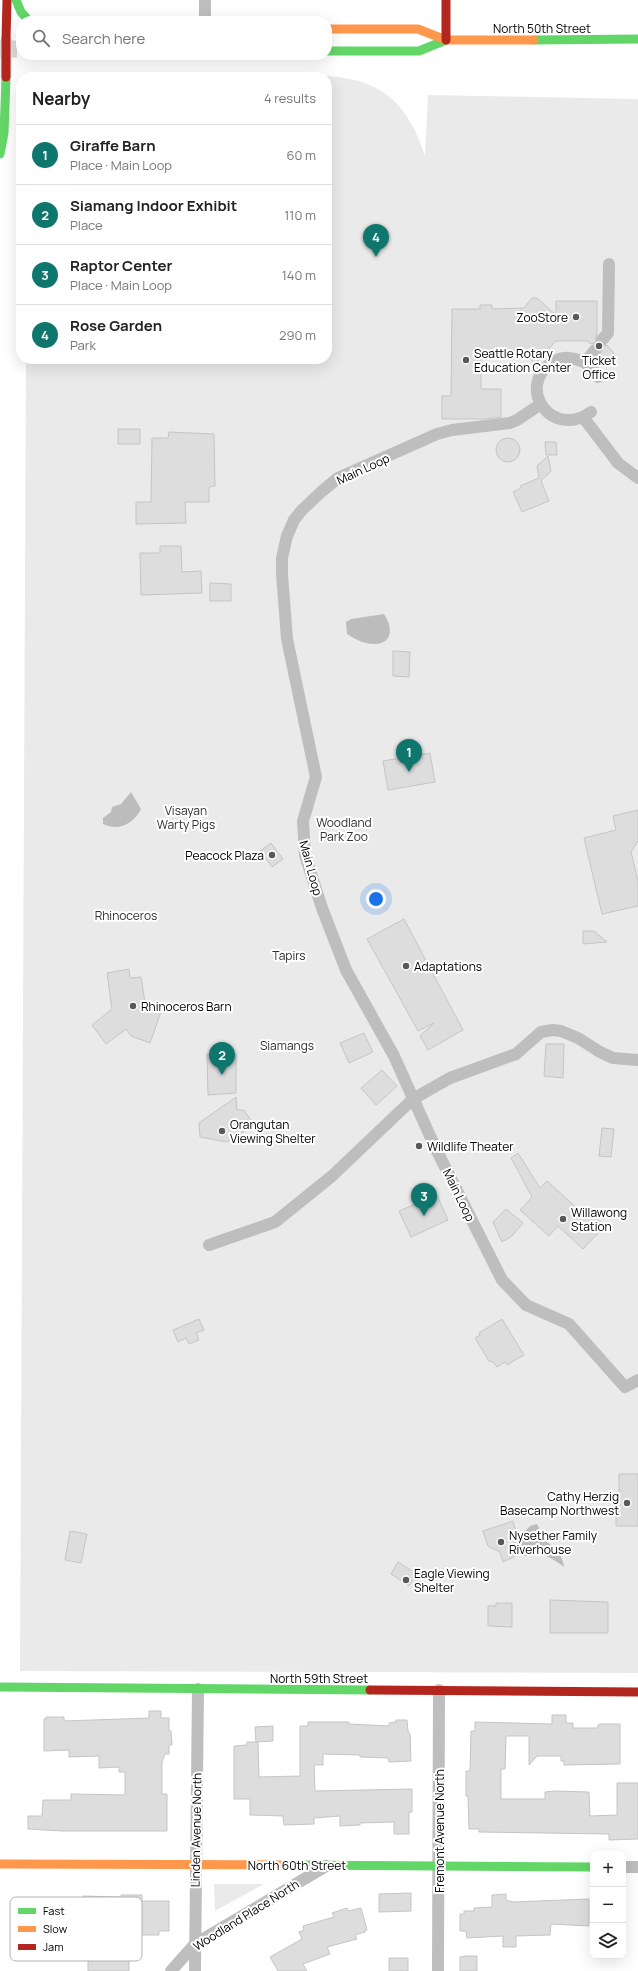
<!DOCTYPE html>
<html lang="en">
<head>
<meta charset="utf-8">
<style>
	body { margin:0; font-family:Manrope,sans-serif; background:#f2f2f2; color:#222 }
	.controls { position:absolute; right:12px; bottom:12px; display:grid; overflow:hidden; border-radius:8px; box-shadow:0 4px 16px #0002 }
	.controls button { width:36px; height:36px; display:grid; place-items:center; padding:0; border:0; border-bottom:1px solid #e0e0e0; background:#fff; color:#222; font:20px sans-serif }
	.you { position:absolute; left:376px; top:899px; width:14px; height:14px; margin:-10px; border:3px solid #fff; border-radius:50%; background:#1a73e8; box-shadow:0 0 0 6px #1a73e833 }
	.badge { display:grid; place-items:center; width:26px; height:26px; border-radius:50%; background:#0f766e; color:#fff; font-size:13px; font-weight:700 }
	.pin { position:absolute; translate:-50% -33px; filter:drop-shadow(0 1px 2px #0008) }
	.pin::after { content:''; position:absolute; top:21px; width:14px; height:12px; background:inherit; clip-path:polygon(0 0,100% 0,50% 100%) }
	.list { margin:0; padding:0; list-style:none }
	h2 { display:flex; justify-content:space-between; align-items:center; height:52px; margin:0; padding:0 16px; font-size:17px }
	h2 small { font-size:13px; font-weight:400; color:#767676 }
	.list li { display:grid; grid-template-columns:26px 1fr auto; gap:12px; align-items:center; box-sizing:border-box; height:60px; padding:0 16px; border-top:1px solid #e0e0e0 }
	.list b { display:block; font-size:15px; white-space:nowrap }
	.list p { margin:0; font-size:13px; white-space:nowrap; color:#767676 }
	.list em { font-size:13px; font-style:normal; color:#767676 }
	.icon { flex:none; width:22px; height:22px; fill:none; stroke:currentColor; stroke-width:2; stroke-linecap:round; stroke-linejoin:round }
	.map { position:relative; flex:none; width:638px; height:1971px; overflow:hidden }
	.search { position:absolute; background:#fff; box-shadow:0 4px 16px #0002; left:16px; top:16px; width:316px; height:44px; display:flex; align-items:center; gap:10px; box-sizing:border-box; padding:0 14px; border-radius:16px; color:#767676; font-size:15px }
	.panel { position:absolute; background:#fff; box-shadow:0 4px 16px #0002; left:16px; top:72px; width:316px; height:292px; border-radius:16px }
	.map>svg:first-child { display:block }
	.green { fill:#eaeaea }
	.water { fill:#bcbcbc }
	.building { fill:#ddd; stroke:#c5c5c5 }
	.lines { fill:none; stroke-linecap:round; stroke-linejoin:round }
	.secondary-tunnel { stroke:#d9d9d9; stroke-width:17; stroke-dasharray:17 8; stroke-linecap:butt }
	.street { stroke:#bebebe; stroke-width:12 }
	.fast { stroke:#63d668; stroke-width:9 }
	.slow { stroke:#ff974d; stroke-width:9 }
	.jam { stroke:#b3261e; stroke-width:9 }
	.jam-bridge-casing { stroke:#dbdbdb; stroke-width:11; stroke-linecap:butt }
	.jam-bridge { stroke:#b3261e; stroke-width:9 }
	.poi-dot { fill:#595959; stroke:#fff; stroke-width:1.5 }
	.labels { text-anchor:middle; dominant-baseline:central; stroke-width:4; stroke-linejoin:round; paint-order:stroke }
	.street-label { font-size:12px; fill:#000; stroke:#fff }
	.poi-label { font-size:12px; fill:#000; stroke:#fff; text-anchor:start }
	.park-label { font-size:12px; fill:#303030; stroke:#fff }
	.key { fill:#fff; stroke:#b2b2b2; stroke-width:1 }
	.key-label { font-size:11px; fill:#000 }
</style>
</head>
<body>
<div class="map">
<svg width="638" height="1971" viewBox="0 0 638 1971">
	<rect width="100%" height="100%" fill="#fff"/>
	<path class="green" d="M 39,76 L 247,76 L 247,77 L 39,77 Z
		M 326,76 C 383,79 408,104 425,156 L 428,95 L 638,99 L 638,1673 L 20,1671 L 26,359 L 327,359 L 327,77 L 313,77 Z
		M 214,1884 L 264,1884 L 215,1911 Z"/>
	<path class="water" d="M 384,614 C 398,636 386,649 362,642 C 357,640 352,637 347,634 L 346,622 L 351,619 Z
		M 131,792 L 141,809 C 134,823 119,832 103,824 L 103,818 L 111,812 L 112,807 L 121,804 Z
		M 537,1524 L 540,1530 L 539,1537 C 552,1545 562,1551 564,1567 C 553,1558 539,1550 525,1556 L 519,1553 L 518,1539 L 530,1526 Z"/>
	<path class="building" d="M 532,298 L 537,298 L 556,315 L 556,301 L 597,301 L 597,334 L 595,343 L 590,344 L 588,341 L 556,341 L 535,364 L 524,353 L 481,352 L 481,389 L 501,389 L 501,417 L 485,419 L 442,419 L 442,396 L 451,396 L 452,309 L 480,309 L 480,305 L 492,305 L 492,309 L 524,308 Z
		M 607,345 L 616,356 L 608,364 L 600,355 L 602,347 Z
		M 118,429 L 140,429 L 140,444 L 118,444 Z
		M 169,432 L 214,434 L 215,486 L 209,487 L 209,502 L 185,502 L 186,523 L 136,524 L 136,502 L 151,502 L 152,438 L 168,438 Z
		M496 450a12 12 0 1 1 24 0a12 12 0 1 1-24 0Z
		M 545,442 L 556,442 L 557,455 L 546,455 Z
		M 548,456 L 551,471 L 541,481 L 549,501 L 522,512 L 513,492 L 521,488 L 520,486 L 539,478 L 537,466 Z
		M 160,546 L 181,546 L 182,572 L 201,571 L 202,593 L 141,595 L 140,553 L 160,553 Z
		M 210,583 L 231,584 L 231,601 L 210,601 Z
		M 393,651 L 410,652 L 409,677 L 393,676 Z
		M 430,753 L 435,782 L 388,790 L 383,761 Z
		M 638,810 L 638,841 L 631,852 L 638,881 L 638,906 L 602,914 L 584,838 L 616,830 L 613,816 Z
		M 271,843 L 283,859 L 272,867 L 260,851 Z
		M 404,919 L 463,1030 L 428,1050 L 420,1036 L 434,1023 L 418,1031 L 367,939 Z
		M 583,931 L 594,931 L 607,942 L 583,944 Z
		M 129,969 L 130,978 L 141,977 L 145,1003 L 162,1009 L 150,1043 L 131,1036 L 126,1029 L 106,1044 L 92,1025 L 112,1009 L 107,973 Z
		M 364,1033 L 373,1052 L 349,1063 L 340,1043 Z
		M 546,1044 L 564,1044 L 563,1078 L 544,1076 Z
		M 207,1054 L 236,1054 L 236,1093 L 208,1095 Z
		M 382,1070 L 397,1086 L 376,1105 L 361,1088 Z
		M 236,1097 L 237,1110 L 244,1110 L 254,1125 L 227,1142 L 200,1137 L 199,1123 Z
		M 602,1128 L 614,1129 L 611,1157 L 599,1156 Z
		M 518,1153 L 540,1188 L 547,1181 L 581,1212 L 585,1208 L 605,1226 L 583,1249 L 558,1226 L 549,1236 L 520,1210 L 532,1197 L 511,1158 Z
		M 437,1195 L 448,1220 L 411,1237 L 399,1211 Z
		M 506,1209 L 523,1223 L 512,1236 L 502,1242 L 493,1222 Z
		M 199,1319 L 204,1330 L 196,1333 L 199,1340 L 189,1344 L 186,1338 L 178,1342 L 173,1330 Z
		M 502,1319 L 524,1355 L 507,1365 L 505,1362 L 497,1367 L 493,1362 L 489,1361 L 475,1338 L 480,1335 L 479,1333 Z
		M 619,1474 L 638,1474 L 638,1526 L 616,1526 L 616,1497 L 619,1497 Z
		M 513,1521 L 518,1538 L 511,1549 L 514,1557 L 503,1562 L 500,1552 L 488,1546 L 483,1531 Z
		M 70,1531 L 87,1534 L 81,1563 L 65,1560 Z
		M 398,1562 L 417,1574 L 409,1586 L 391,1574 Z
		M 550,1600 L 608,1602 L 608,1633 L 550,1633 Z
		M 496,1603 L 512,1603 L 512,1627 L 488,1626 L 488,1606 L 496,1606 Z
		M 149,1711 L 161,1711 L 161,1718 L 169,1718 L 169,1731 L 171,1731 L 172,1745 L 169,1745 L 169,1754 L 165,1754 L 162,1762 L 162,1794 L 167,1794 L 167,1831 L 63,1831 L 28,1829 L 28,1816 L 42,1816 L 43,1800 L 71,1800 L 71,1794 L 125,1795 L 125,1772 L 119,1772 L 119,1767 L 99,1768 L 99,1756 L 69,1757 L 69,1750 L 44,1751 L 44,1719 L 46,1719 L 46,1717 L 64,1717 L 64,1721 L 149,1718 Z
		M 552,1715 L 566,1715 L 566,1723 L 573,1723 L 573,1728 L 598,1728 L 598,1725 L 600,1724 L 620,1724 L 620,1764 L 564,1765 L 564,1761 L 561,1761 L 561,1756 L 537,1756 L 529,1765 L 529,1736 L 506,1736 L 505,1769 L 501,1769 L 501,1799 L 545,1799 L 545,1792 L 555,1791 L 589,1792 L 590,1816 L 617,1815 L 617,1783 L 638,1783 L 638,1839 L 609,1840 L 609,1834 L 479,1832 L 479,1829 L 469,1829 L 468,1796 L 466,1796 L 466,1771 L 470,1771 L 471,1731 L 475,1731 L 475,1722 L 552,1724 Z
		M 396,1720 L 407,1720 L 408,1731 L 410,1734 L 411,1761 L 389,1762 L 388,1758 L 360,1757 L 360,1755 L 323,1754 L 323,1765 L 314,1765 L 315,1791 L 412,1789 L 412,1812 L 409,1812 L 409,1834 L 394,1834 L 394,1822 L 360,1823 L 360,1825 L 340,1826 L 340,1816 L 314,1818 L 314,1824 L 284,1825 L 283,1816 L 250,1815 L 250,1799 L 234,1799 L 234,1746 L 247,1745 L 247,1742 L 258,1742 L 259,1777 L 300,1776 L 300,1726 L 308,1726 L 308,1722 L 349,1722 L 349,1724 L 389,1726 L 389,1723 L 396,1722 Z
		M 273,1726 L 273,1741 L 256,1742 L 255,1727 Z
		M 411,1893 L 411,1911 L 379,1912 L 379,1894 Z
		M 506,1894 L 506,1900 L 513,1902 L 589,1899 L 589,1926 L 551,1924 L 550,1935 L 516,1936 L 516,1947 L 503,1947 L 503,1936 L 467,1938 L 466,1931 L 460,1931 L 460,1914 L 464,1914 L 464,1911 L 474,1911 L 474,1908 L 492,1907 L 492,1895 Z
		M 121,1895 L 142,1895 L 142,1901 L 169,1901 L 169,1931 L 159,1931 L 159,1935 L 141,1935 L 140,1951 L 129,1950 L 129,1971 L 88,1971 L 88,1960 L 95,1960 L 95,1957 L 102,1956 L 101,1922 L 75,1922 L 75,1927 L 67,1927 L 67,1929 L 58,1931 L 58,1934 L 24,1934 L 24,1931 L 22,1931 L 22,1902 L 83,1903 L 83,1896 L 121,1897 Z
		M 347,1908 L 348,1911 L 361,1908 L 367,1930 L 365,1930 L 365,1932 L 355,1935 L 357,1939 L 327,1947 L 330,1954 L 303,1964 L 307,1971 L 278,1971 L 270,1957 L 302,1939 L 299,1932 L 304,1930 L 303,1926 L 334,1917 L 332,1913 Z
		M 465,1956 L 477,1956 L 477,1971 L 460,1971 L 460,1957 Z
		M 389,1958 L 408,1958 L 408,1971 L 389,1971 Z"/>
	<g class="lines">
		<path class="secondary-tunnel" d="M 0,49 L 21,49"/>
		<path class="street" d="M 205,21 L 205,0
			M 602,340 L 608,333 L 609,264
			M 585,362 L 595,350
			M 541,404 L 517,420 L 510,423 L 452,430 L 437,434 L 338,478 L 321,492 L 302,510 L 294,520 L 287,536 L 282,558 L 282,574 L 287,639 L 316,777 L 303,821 L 305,855 L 322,908 L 346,970 L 394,1056 L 435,1147 L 502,1280 L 526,1305 L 569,1324 L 625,1387 L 638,1380
			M 591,412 C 552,440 516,388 551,363 C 556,360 562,357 568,358 C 583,359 591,365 598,377
			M 583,417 L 618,463 L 638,478
			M 209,1245 L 275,1222 L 332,1176 L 413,1099 L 450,1078 L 516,1054 L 541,1032 L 553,1030 L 561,1031 L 578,1038 L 600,1052 L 613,1058 L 638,1060
			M 623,1867 L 638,1867
			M 171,1971 L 195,1944 L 326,1866
			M 195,1971 L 198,1689
			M 438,1971 L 439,1690"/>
		<path class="fast" d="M 16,0 L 21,12 L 29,21
			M 534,40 L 638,39
			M 327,51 L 419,51 L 446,40
			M 0,154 L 4,133 L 6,77
			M 0,1687 L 370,1690
			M 294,1865 L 593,1867"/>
		<path class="slow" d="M 327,29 L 418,29 L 446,40 L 534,40
			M 0,1864 L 294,1865"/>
		<path class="jam" d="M 446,0 L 446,40
			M 6,39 L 7,0
			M 370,1690 L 638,1692"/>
		<defs>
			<path id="jam-bridge" d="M 6,39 L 6,77"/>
		</defs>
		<use href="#jam-bridge" class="jam-bridge-casing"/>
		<use href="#jam-bridge" class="jam-bridge"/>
	</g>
	<g class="poi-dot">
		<circle cx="576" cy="317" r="4"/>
		<circle cx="599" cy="346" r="4"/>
		<circle cx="466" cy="360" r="4"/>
		<circle cx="272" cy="855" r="4"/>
		<circle cx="406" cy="966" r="4"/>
		<circle cx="133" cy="1006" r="4"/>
		<circle cx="222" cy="1131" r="4"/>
		<circle cx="419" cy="1146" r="4"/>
		<circle cx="563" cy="1219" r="4"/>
		<circle cx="627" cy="1503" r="4"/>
		<circle cx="501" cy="1542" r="4"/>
		<circle cx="406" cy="1580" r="4"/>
	</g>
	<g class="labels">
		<g class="street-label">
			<text x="542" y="28">North 50th Street</text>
			<text transform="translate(363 469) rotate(-25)">Main Loop</text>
			<text transform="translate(311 868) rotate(75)">Main Loop</text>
			<text transform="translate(459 1195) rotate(64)">Main Loop</text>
			<text x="319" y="1678">North 59th Street</text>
			<text transform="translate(196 1830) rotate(-89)">Linden Avenue North</text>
			<text transform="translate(439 1831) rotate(-90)">Fremont Avenue North</text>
			<text x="297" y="1865">North 60th Street</text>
			<text transform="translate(246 1915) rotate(-32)">Woodland Place North</text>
		</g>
		<g class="poi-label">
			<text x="568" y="317" text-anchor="end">ZooStore</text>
			<text x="474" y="353">Seattle Rotary<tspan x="474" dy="14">Education Center</tspan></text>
			<text x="599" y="360" text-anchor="middle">Ticket<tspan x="599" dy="14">Office</tspan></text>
			<text x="264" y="855" text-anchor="end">Peacock Plaza</text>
			<text x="414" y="966">Adaptations</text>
			<text x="141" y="1006">Rhinoceros Barn</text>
			<text x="230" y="1124">Orangutan<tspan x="230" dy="14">Viewing Shelter</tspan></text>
			<text x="427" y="1146">Wildlife Theater</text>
			<text x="571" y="1212">Willawong<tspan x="571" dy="14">Station</tspan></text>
			<text x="619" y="1496" text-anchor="end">Cathy Herzig<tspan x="619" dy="14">Basecamp Northwest</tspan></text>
			<text x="509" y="1535">Nysether Family<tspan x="509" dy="14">Riverhouse</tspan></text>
			<text x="414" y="1573">Eagle Viewing<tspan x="414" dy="14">Shelter</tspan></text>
		</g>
		<g class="park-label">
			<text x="186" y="810">Visayan<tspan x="186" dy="14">Warty Pigs</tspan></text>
			<text x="344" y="822">Woodland<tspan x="344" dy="14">Park Zoo</tspan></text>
			<text x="126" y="915">Rhinoceros</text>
			<text x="289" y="955">Tapirs</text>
			<text x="287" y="1045">Siamangs</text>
		</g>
	</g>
	<rect x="10" y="1897" width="132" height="64" rx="6" class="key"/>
	<rect x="18" y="1908" width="18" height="6" fill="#63d668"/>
	<rect x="18" y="1926" width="18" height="6" fill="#ff974d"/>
	<rect x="18" y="1944" width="18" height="6" fill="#b3261e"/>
	<g class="key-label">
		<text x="43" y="1915">Fast</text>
		<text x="43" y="1933">Slow</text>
		<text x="43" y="1951">Jam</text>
	</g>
</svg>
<div class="controls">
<button>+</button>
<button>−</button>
<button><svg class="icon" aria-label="layers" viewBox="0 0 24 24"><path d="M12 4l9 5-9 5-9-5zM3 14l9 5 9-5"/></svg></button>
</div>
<div class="you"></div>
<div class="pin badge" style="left:409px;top:772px">1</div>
<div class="pin badge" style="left:222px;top:1075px">2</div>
<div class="pin badge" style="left:424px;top:1216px">3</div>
<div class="pin badge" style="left:376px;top:257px">4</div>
<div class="search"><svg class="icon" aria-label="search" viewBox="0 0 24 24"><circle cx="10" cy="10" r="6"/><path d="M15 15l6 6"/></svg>Search here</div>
<section class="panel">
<h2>Nearby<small>4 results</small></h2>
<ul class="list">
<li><span class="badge">1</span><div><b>Giraffe Barn</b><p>Place · Main Loop</p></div><em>60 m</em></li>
<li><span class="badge">2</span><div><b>Siamang Indoor Exhibit</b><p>Place</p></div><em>110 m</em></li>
<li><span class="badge">3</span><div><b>Raptor Center</b><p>Place · Main Loop</p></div><em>140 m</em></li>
<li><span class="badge">4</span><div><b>Rose Garden</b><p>Park</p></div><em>290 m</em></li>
</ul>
</section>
</div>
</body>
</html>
